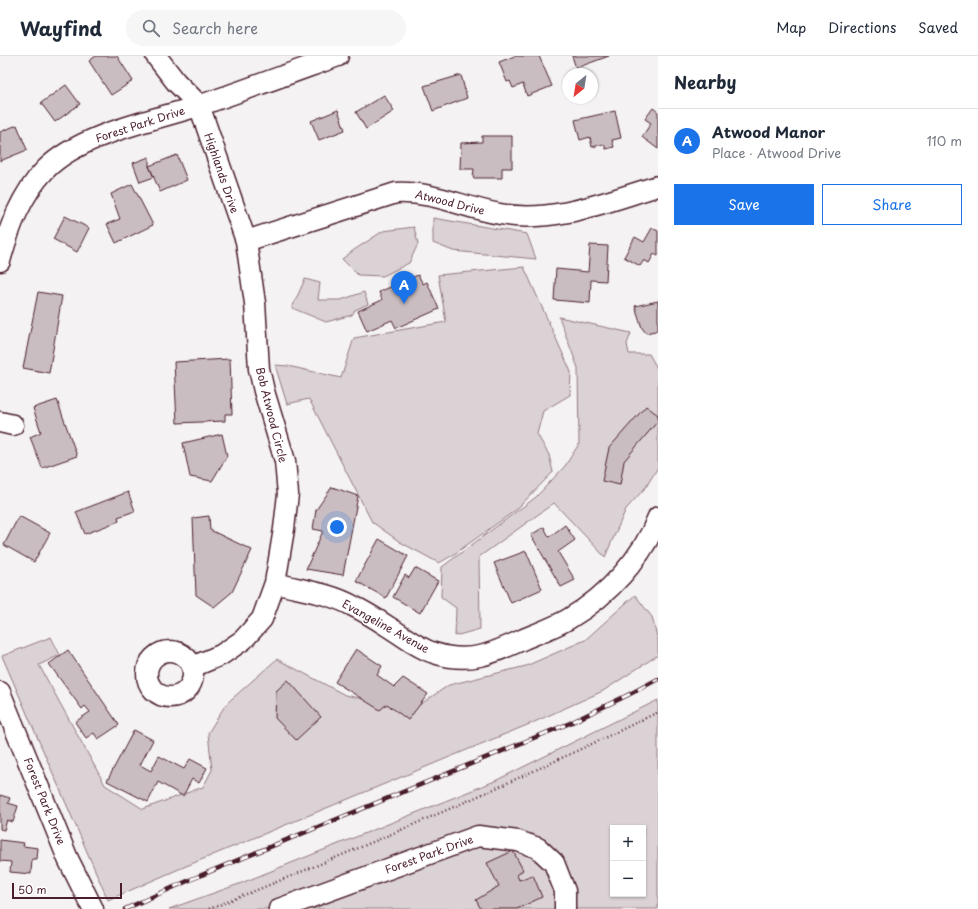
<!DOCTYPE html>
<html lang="en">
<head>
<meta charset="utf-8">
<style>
	body { margin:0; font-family:"Playpen Sans",sans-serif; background:#f6f6f7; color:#1f2937 }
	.controls { position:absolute; right:12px; bottom:12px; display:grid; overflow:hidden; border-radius:0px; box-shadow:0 1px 3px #0004 }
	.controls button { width:36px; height:36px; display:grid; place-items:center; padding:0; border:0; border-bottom:1px solid #e0e1e3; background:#fff; color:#1f2937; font:20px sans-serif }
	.compass { position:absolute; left:562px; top:12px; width:36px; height:36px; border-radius:50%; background:#fff; box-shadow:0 1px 3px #0004; rotate:210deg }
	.scale { position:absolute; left:12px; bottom:10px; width:110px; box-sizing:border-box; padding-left:4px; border:2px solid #4a1f2b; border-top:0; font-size:11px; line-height:14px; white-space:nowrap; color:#4a1f2b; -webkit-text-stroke:3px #fff; paint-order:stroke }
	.you { position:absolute; left:337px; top:471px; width:14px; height:14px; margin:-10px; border:3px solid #fff; border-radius:50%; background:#1a73e8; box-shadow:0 0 0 6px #1a73e833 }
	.badge { display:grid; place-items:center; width:26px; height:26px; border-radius:50%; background:#1a73e8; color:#fff; font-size:13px; font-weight:700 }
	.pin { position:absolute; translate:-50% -33px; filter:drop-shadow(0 1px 2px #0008) }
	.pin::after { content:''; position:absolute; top:21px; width:14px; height:12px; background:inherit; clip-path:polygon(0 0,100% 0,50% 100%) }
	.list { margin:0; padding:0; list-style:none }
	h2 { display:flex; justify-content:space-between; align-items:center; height:52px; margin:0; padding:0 16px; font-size:17px }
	h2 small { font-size:13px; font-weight:400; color:#747a83 }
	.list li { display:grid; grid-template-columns:26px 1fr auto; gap:12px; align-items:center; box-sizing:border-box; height:64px; padding:0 16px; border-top:1px solid #e0e1e3 }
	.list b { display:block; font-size:15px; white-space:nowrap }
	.list p { margin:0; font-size:13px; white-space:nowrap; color:#747a83 }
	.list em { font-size:13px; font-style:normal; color:#747a83 }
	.actions { display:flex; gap:8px; padding:12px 16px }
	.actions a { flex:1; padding:9px 0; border:1px solid #1a73e8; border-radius:0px; text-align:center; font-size:14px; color:#1a73e8 }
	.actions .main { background:#1a73e8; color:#fff }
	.icon { flex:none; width:22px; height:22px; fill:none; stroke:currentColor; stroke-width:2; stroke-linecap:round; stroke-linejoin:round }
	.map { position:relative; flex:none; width:658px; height:853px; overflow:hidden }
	header { display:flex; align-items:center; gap:24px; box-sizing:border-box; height:56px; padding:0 20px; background:#fff; border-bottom:1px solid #e0e1e3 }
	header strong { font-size:19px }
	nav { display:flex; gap:22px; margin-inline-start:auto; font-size:14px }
	.search { width:280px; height:36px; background:#f6f6f7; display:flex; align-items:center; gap:10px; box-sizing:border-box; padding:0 14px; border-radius:22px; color:#747a83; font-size:15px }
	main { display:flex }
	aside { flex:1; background:#fff }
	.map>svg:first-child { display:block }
	.green { fill:#dbd2d5; stroke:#927880; fill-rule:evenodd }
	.building { fill:#cabdc1; stroke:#4a1f2b }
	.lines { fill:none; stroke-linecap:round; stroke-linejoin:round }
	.minor-casing { stroke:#4a1f2b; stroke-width:23 }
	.path { stroke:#4a1f2b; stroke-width:2.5; stroke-dasharray:1 3; stroke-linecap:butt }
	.minor { stroke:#fff; stroke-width:20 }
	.rail-casing { stroke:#4a1f2b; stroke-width:4.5 }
	.rail { stroke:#fff; stroke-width:3; stroke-dasharray:9; stroke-linecap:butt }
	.labels { text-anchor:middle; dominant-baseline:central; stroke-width:3; stroke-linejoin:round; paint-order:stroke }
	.street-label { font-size:11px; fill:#4a1f2b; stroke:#fff }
</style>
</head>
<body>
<header>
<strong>Wayfind</strong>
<div class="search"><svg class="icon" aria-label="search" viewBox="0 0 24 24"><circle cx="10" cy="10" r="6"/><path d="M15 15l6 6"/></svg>Search here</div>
<nav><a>Map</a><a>Directions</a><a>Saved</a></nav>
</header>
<main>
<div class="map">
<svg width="658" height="853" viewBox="0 0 658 853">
	<rect width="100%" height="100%" fill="#f4f2f2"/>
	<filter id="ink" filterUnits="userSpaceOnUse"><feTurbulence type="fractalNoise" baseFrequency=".025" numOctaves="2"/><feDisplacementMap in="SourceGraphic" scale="8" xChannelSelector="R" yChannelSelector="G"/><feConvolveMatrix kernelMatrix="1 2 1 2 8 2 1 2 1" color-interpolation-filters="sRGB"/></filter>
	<g filter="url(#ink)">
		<path class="green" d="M 433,162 L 527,178 L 536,203 L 453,195 L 433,187 Z
			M 414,171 L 418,188 L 409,207 L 383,220 L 358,219 L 342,203 L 354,194 L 383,175 Z
			M 524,211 L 571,316 L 570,339 L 543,355 L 537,378 L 549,399 L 553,416 L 517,453 L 453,499 L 439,507 L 400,486 L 372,466 L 309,343 L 287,348 L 275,309 L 288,310 L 341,322 L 354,282 L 446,266 L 438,219 Z
			M 305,223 L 320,227 L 318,244 L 341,244 L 364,236 L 368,248 L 355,254 L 352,259 L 326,266 L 292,252 Z
			M 559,261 L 631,277 L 627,288 L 629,298 L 649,298 L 658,314 L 658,411 L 646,431 L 626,453 L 605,501 L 554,447 L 479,501 L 480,573 L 455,580 L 456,552 L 441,541 L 442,511 L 536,441 L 565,410 L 579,388 L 578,312 Z
			M 635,539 L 652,561 L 658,585 L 658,599 L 603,635 L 532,667 L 179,813 L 108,844 L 2,600 L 51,581 L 60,599 L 39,609 L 105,729 L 143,753 L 203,731 L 212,714 L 208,677 L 226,648 L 277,603 L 345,639 L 412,654 L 449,629 L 526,610 L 585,584 Z
			M 658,644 L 658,853 L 169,853 L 239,828 L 495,725 ZM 613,772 L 643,772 L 643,838 L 613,838 Z"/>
		<path class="building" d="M 96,0 L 117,0 L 133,25 L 111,39 L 89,5 Z
			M 515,0 L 539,0 L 552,30 L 527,40 L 523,28 L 513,32 L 510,25 L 507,26 L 499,6 Z
			M 572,0 L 609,0 L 576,12 Z
			M 461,19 L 467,42 L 433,55 L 424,30 Z
			M 66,29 L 80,48 L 55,66 L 41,47 Z
			M 384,39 L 394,55 L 366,73 L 356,56 Z
			M 653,52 L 658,56 L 658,93 L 642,81 L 651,67 L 645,63 Z
			M 338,54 L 345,74 L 319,84 L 311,65 Z
			M 615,55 L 621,82 L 612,84 L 614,91 L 606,93 L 604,88 L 592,91 L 590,81 L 580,84 L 575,64 Z
			M 17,69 L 27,94 L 0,105 L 0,76 Z
			M 482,80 L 512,80 L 512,112 L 502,112 L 502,122 L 473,122 L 474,113 L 460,113 L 461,87 L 482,86 Z
			M 177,99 L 187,124 L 160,136 L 149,110 Z
			M 149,101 L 149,110 L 154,121 L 140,126 L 133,107 Z
			M 132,128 L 153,169 L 116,187 L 107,168 L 120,163 L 111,138 Z
			M 65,160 L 89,172 L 77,196 L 53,183 Z
			M 652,172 L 658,175 L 658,200 L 654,198 L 649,207 L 644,204 L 640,210 L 624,201 L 635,181 L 644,186 Z
			M 590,189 L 608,190 L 606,225 L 591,224 L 590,247 L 554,244 L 556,213 L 588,216 Z
			M 418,219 L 423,228 L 427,226 L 439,253 L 396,272 L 392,264 L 367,275 L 358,255 L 382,244 L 379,236 Z
			M 38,236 L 62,240 L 49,317 L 23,312 Z
			M 658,245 L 658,273 L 655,275 L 646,277 L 642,272 L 635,250 Z
			M 230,303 L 232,358 L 225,358 L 225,365 L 177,367 L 174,306 Z
			M 57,344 L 77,400 L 42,412 L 30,381 L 41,376 L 33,352 Z
			M 646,350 L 658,359 L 658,365 L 624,405 L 620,429 L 602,425 L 609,392 Z
			M 222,378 L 227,400 L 212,425 L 190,421 L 183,387 Z
			M 332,431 L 358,440 L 343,519 L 306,513 L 323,475 L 313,473 L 316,454 Z
			M 128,436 L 135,455 L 118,461 L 119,465 L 85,478 L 76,456 Z
			M 19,460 L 50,477 L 34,506 L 4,489 Z
			M 209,460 L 210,474 L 252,494 L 232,536 L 214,551 L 196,539 L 193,462 Z
			M 565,469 L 575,484 L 558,496 L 575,524 L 561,531 L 531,479 L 544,471 L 549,481 Z
			M 379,483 L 408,500 L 386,542 L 356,525 Z
			M 526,495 L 542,533 L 511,547 L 494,507 Z
			M 415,512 L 438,525 L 420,557 L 393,541 L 405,519 L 409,522 Z
			M 356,593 L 382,610 L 377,619 L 394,631 L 403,622 L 428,638 L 408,664 L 387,648 L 380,654 L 335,626 Z
			M 68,594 L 119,669 L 98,683 L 94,677 L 86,682 L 75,666 L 90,656 L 85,650 L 82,653 L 49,608 Z
			M 288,624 L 321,661 L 296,684 L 275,662 L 276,635 Z
			M 134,674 L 153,684 L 140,709 L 151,715 L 159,700 L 184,713 L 190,703 L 207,712 L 199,727 L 192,723 L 183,740 L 158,726 L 148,746 L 107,725 Z
			M 0,739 L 10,742 L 8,747 L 18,750 L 13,766 L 7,764 L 4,774 L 0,773 Z
			M 0,784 L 24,787 L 23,790 L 38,792 L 37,803 L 32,803 L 31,818 L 10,816 L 11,806 L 0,805 Z
			M 513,795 L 523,814 L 517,819 L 519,824 L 533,819 L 542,841 L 517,853 L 481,853 L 476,844 L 499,830 L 487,807 Z"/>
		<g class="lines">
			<defs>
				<path id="minor" d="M 156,0 L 176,26 L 199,49 L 246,185 L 255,247 L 259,313 L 264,335 L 285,405 L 288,438 L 284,473 L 275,527 L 262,563 L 243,584 L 221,599 L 192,611
					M 246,185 L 396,137 C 433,135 464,152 500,158 C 554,168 607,145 658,130
					M 0,205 C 9,172 21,139 45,114 C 80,78 151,65 198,50 C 245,34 291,17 338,0
					M 0,366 L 13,369
					M 275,527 C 301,534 330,537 353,550 C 368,557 381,566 395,575 C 407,583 420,593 434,597 C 470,609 494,597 526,582 C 541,576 557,570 570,562 C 607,540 643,502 658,461
					M147 618a23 23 0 1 1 46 0a23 23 0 1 1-46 0Z
					M 0,636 L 68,803 L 93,853
					M 279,853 L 478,780 L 518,785 L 538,792 L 554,807 L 565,835 L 565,853"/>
			</defs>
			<use href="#minor" class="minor-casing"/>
			<path class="path" d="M 209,853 C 361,793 511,728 658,656"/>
			<use href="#minor" class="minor"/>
			<defs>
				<path id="rail" d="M 125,853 L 192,823 L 570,667 L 628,639 L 658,623"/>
			</defs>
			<use href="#rail" class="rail-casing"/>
			<use href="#rail" class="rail"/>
		</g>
	</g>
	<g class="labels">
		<g class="street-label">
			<text transform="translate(140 68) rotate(-18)">Forest Park Drive</text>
			<text transform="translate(222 117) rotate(71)">Highlands Drive</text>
			<text transform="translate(450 146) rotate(14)">Atwood Drive</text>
			<text transform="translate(272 359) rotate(76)">Bob Atwood Circle</text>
			<text transform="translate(386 570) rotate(29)">Evangeline Avenue</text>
			<text transform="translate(45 745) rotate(68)">Forest Park Drive</text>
			<text transform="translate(429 798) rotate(-20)">Forest Park Drive</text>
		</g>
	</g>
</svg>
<div class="controls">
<button>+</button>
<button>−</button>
</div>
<svg class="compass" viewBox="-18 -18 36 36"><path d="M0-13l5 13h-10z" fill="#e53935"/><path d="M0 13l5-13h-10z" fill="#747a83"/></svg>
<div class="scale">50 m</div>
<div class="you"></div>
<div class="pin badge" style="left:404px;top:248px">A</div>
</div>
<aside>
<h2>Nearby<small></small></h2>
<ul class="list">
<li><span class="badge">A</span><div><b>Atwood Manor</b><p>Place · Atwood Drive</p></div><em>110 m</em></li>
</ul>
<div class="actions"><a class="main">Save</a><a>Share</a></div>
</aside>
</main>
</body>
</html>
